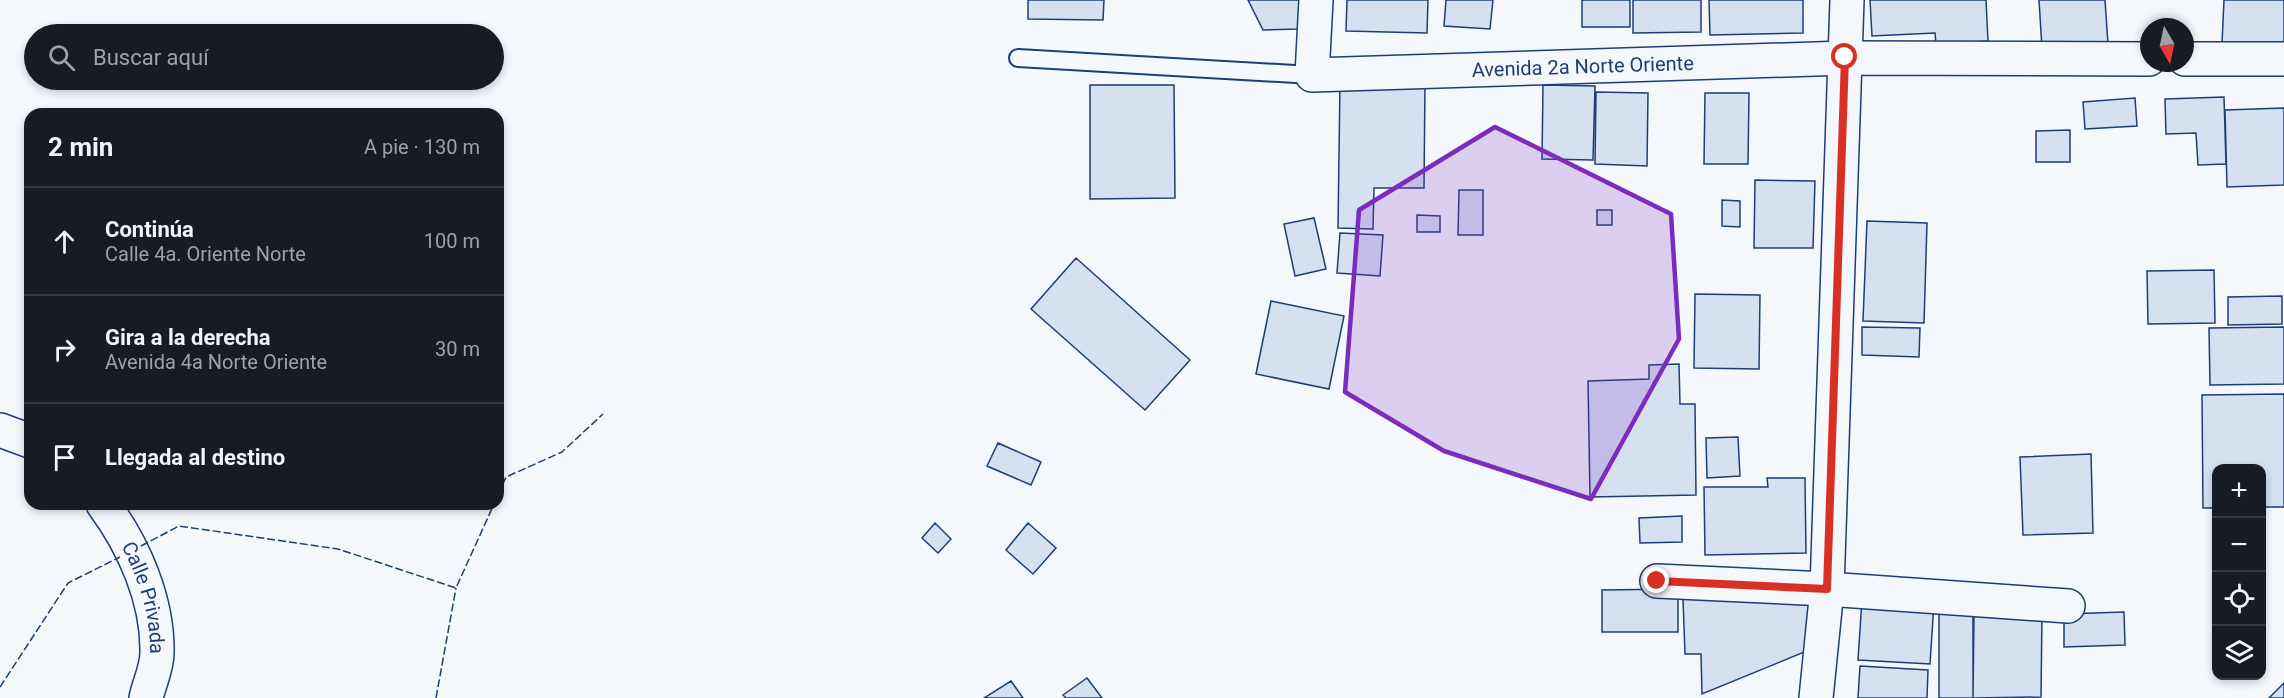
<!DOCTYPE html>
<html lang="es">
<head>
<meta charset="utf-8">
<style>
	body { margin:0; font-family:Roboto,sans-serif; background:#20242c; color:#f1f3f6 }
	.controls { position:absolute; right:18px; bottom:18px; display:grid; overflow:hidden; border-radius:12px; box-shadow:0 3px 9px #0003 }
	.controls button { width:54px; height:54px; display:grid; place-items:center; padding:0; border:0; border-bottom:2px solid #363941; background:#171b24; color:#f1f3f6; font:30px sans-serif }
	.compass { position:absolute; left:2140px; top:18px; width:54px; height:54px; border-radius:50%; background:#171b24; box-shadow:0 3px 9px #0003; rotate:171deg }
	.stop { position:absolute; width:18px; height:18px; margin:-14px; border:4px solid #d93025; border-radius:50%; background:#fff }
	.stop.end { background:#d93025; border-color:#fff; box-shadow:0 2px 6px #0008 }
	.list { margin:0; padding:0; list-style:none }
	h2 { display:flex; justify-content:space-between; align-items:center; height:78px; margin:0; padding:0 24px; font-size:26px }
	h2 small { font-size:20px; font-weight:400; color:#9ea1a6 }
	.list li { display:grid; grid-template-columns:39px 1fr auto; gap:18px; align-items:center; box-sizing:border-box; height:108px; padding:0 24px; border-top:2px solid #363941 }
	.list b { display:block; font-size:22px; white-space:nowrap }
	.list p { margin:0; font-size:20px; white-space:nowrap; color:#9ea1a6 }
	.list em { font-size:20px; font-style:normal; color:#9ea1a6 }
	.icon { flex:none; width:33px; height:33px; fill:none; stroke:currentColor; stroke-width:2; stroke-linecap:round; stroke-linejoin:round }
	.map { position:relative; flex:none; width:2284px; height:698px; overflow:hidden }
	.search { position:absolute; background:#171b24; box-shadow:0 3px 9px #0003; left:24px; top:24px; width:480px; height:66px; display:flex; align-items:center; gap:15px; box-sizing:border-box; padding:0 21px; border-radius:33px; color:#9ea1a6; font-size:22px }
	.panel { position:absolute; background:#171b24; box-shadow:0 3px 9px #0003; left:24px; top:108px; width:480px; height:402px; border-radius:18px }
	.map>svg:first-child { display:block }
	.building { fill:#d5e0f0; stroke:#1d3f73; stroke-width:1.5 }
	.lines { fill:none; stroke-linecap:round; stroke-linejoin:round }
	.lane-casing { stroke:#1d3f73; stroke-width:20 }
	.street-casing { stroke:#1d3f73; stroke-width:36 }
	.lane { stroke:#f4f7fb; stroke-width:16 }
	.street { stroke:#f4f7fb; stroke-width:33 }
	.fence { stroke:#1d3f73; stroke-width:1.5; stroke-dasharray:8 3; stroke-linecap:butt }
	.route { stroke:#d93025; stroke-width:8 }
	.marked { fill:#7b2cbf; fill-opacity:0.2; stroke:#7b2cbf; stroke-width:4.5; stroke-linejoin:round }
	.labels { text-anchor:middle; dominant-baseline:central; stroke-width:4.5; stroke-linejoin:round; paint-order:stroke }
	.street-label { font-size:20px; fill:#1d3f73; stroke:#f4f7fb }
</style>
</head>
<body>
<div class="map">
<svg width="2284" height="698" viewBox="0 0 2284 698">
	<rect width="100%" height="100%" fill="#f4f7fb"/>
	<path class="building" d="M 1028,0 L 1104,0 L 1103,20 L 1028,19 Z
		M 1248,0 L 1299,0 L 1299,29 L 1263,30 Z
		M 1347,0 L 1428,0 L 1427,33 L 1346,31 Z
		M 1446,0 L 1493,0 L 1490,29 L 1444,26 Z
		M 1582,0 L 1630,0 L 1630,27 L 1582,27 Z
		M 1633,0 L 1701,0 L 1701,32 L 1633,33 Z
		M 1709,0 L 1803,0 L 1803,33 L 1710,35 Z
		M 1870,0 L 1986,0 L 1988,41 L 1936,44 L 1935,33 L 1872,36 Z
		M 2039,0 L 2105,0 L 2108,44 L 2042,48 Z
		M 2224,0 L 2284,0 L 2284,46 L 2222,43 Z
		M 1340,82 L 1425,83 L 1424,188 L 1374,188 L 1373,229 L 1338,228 Z
		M 1090,85 L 1174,85 L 1175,198 L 1090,199 Z
		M 1543,85 L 1595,86 L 1593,160 L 1542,159 Z
		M 1596,92 L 1648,93 L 1647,166 L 1595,164 Z
		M 1705,93 L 1749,93 L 1748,164 L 1704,164 Z
		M 2224,97 L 2226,164 L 2198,165 L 2196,133 L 2166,134 L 2165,99 Z
		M 2135,98 L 2137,126 L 2085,129 L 2083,102 Z
		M 2284,108 L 2284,185 L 2227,187 L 2225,110 Z
		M 2070,130 L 2070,162 L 2036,162 L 2036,131 Z
		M 1755,180 L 1815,181 L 1813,248 L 1754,248 Z
		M 1459,190 L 1483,190 L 1483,235 L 1458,235 Z
		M 1722,200 L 1740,201 L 1740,227 L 1722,226 Z
		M 1597,210 L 1612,210 L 1612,225 L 1597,225 Z
		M 1417,215 L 1440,216 L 1440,232 L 1417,232 Z
		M 1314,218 L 1326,269 L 1295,276 L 1284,224 Z
		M 1867,221 L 1927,223 L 1924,323 L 1863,321 Z
		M 1340,233 L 1383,235 L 1380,276 L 1337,273 Z
		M 1076,258 L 1190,360 L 1145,410 L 1031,309 Z
		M 2214,270 L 2215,323 L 2148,324 L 2147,271 Z
		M 1695,294 L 1760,295 L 1759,369 L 1694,368 Z
		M 2282,296 L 2282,324 L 2228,325 L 2228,297 Z
		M 1271,301 L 1344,316 L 1329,389 L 1256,374 Z
		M 1862,327 L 1920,328 L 1919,357 L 1862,355 Z
		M 2284,327 L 2284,384 L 2210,385 L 2209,328 Z
		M 1679,364 L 1680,404 L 1695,404 L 1696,495 L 1590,497 L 1588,381 L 1649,379 L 1649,365 Z
		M 2284,394 L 2284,507 L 2262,507 L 2262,468 L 2216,468 L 2216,508 L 2203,508 L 2202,395 Z
		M 1738,437 L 1740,476 L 1707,478 L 1706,438 Z
		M 998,443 L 1041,462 L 1031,485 L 987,466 Z
		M 2091,454 L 2093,533 L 2023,535 L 2020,457 Z
		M 1767,478 L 1805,478 L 1806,553 L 1705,555 L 1704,487 L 1768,487 Z
		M 1682,516 L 1682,542 L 1640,543 L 1639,518 Z
		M 935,523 L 951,539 L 938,553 L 922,538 Z
		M 1028,523 L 1056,548 L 1033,574 L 1006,550 Z
		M 1678,589 L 1678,632 L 1602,632 L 1602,590 Z
		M 1813,596 L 1814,648 L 1702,694 L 1701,654 L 1685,654 L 1683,599 Z
		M 1862,599 L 1934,603 L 1930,664 L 1858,660 Z
		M 1973,610 L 1973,698 L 1939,698 L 1939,611 Z
		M 2124,612 L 2125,645 L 2064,647 L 2064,614 Z
		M 1974,613 L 2042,613 L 2041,697 L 1973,698 Z
		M 1860,666 L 1928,670 L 1927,698 L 1858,698 Z
		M 1087,678 L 1102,698 L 1066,698 L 1063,695 Z
		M 1011,681 L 1023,698 L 984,698 Z
		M 2284,683 L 2284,698 L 2269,698 Z"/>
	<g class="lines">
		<defs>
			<path id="lane" d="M 1018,58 L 1312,75"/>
			<g id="street">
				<path id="s1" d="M 1316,0 L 1312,75 L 1845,58 L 2149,59"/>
				<path d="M 2185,59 L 2284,59"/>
				<path d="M 0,430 L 30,441"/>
				<path id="s2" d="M 103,504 C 134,546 158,600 157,653 C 157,668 149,684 146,698"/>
				<path d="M 1657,581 L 1827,589 L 2068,606"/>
				<path d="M 1816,698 L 1827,589 L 1847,0"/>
			</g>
		</defs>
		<use href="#lane" class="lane-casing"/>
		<use href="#street" class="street-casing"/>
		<use href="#lane" class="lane"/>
		<use href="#street" class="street"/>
		<path class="fence" d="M 498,495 L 506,477 L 562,452 L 603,414
			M 141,546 L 179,526 L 338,549 L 456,588 L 494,504
			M 0,687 L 68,583 L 120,557
			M 436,698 L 456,588"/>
	</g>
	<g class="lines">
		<path class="route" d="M 1657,581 L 1827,589 L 1845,57"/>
	</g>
	<path class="marked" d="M 1495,127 L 1671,214 L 1679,339 L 1591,499 L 1444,451 L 1345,392 L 1359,210 Z"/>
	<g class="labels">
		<g class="street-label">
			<text stroke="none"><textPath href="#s1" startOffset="346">Avenida 2a Norte Oriente</textPath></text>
			<text stroke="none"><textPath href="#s2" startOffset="104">Calle Privada</textPath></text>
		</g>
	</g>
</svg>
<div class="controls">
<button>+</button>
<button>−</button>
<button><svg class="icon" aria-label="locate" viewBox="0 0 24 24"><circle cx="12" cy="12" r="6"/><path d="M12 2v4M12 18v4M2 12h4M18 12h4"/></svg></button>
<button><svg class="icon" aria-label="layers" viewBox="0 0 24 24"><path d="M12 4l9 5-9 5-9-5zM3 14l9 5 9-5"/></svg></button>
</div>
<svg class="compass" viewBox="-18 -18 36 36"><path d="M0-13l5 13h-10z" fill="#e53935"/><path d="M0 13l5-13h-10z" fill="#9ea1a6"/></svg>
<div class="stop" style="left:1845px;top:57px"></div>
<div class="stop end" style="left:1657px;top:581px"></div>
<div class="search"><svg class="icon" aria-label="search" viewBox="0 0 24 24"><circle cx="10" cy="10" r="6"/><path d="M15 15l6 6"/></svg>Buscar aquí</div>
<section class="panel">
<h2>2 min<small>A pie · 130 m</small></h2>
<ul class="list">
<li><svg class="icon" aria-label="ahead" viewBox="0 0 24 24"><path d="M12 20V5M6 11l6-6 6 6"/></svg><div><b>Continúa</b><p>Calle 4a. Oriente Norte</p></div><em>100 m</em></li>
<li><svg class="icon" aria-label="right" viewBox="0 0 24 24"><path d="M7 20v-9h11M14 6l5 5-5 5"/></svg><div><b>Gira a la derecha</b><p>Avenida 4a Norte Oriente</p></div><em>30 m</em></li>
<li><svg class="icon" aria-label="arrive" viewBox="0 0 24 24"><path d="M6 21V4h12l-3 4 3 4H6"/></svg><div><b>Llegada al destino</b></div></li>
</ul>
</section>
</div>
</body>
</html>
